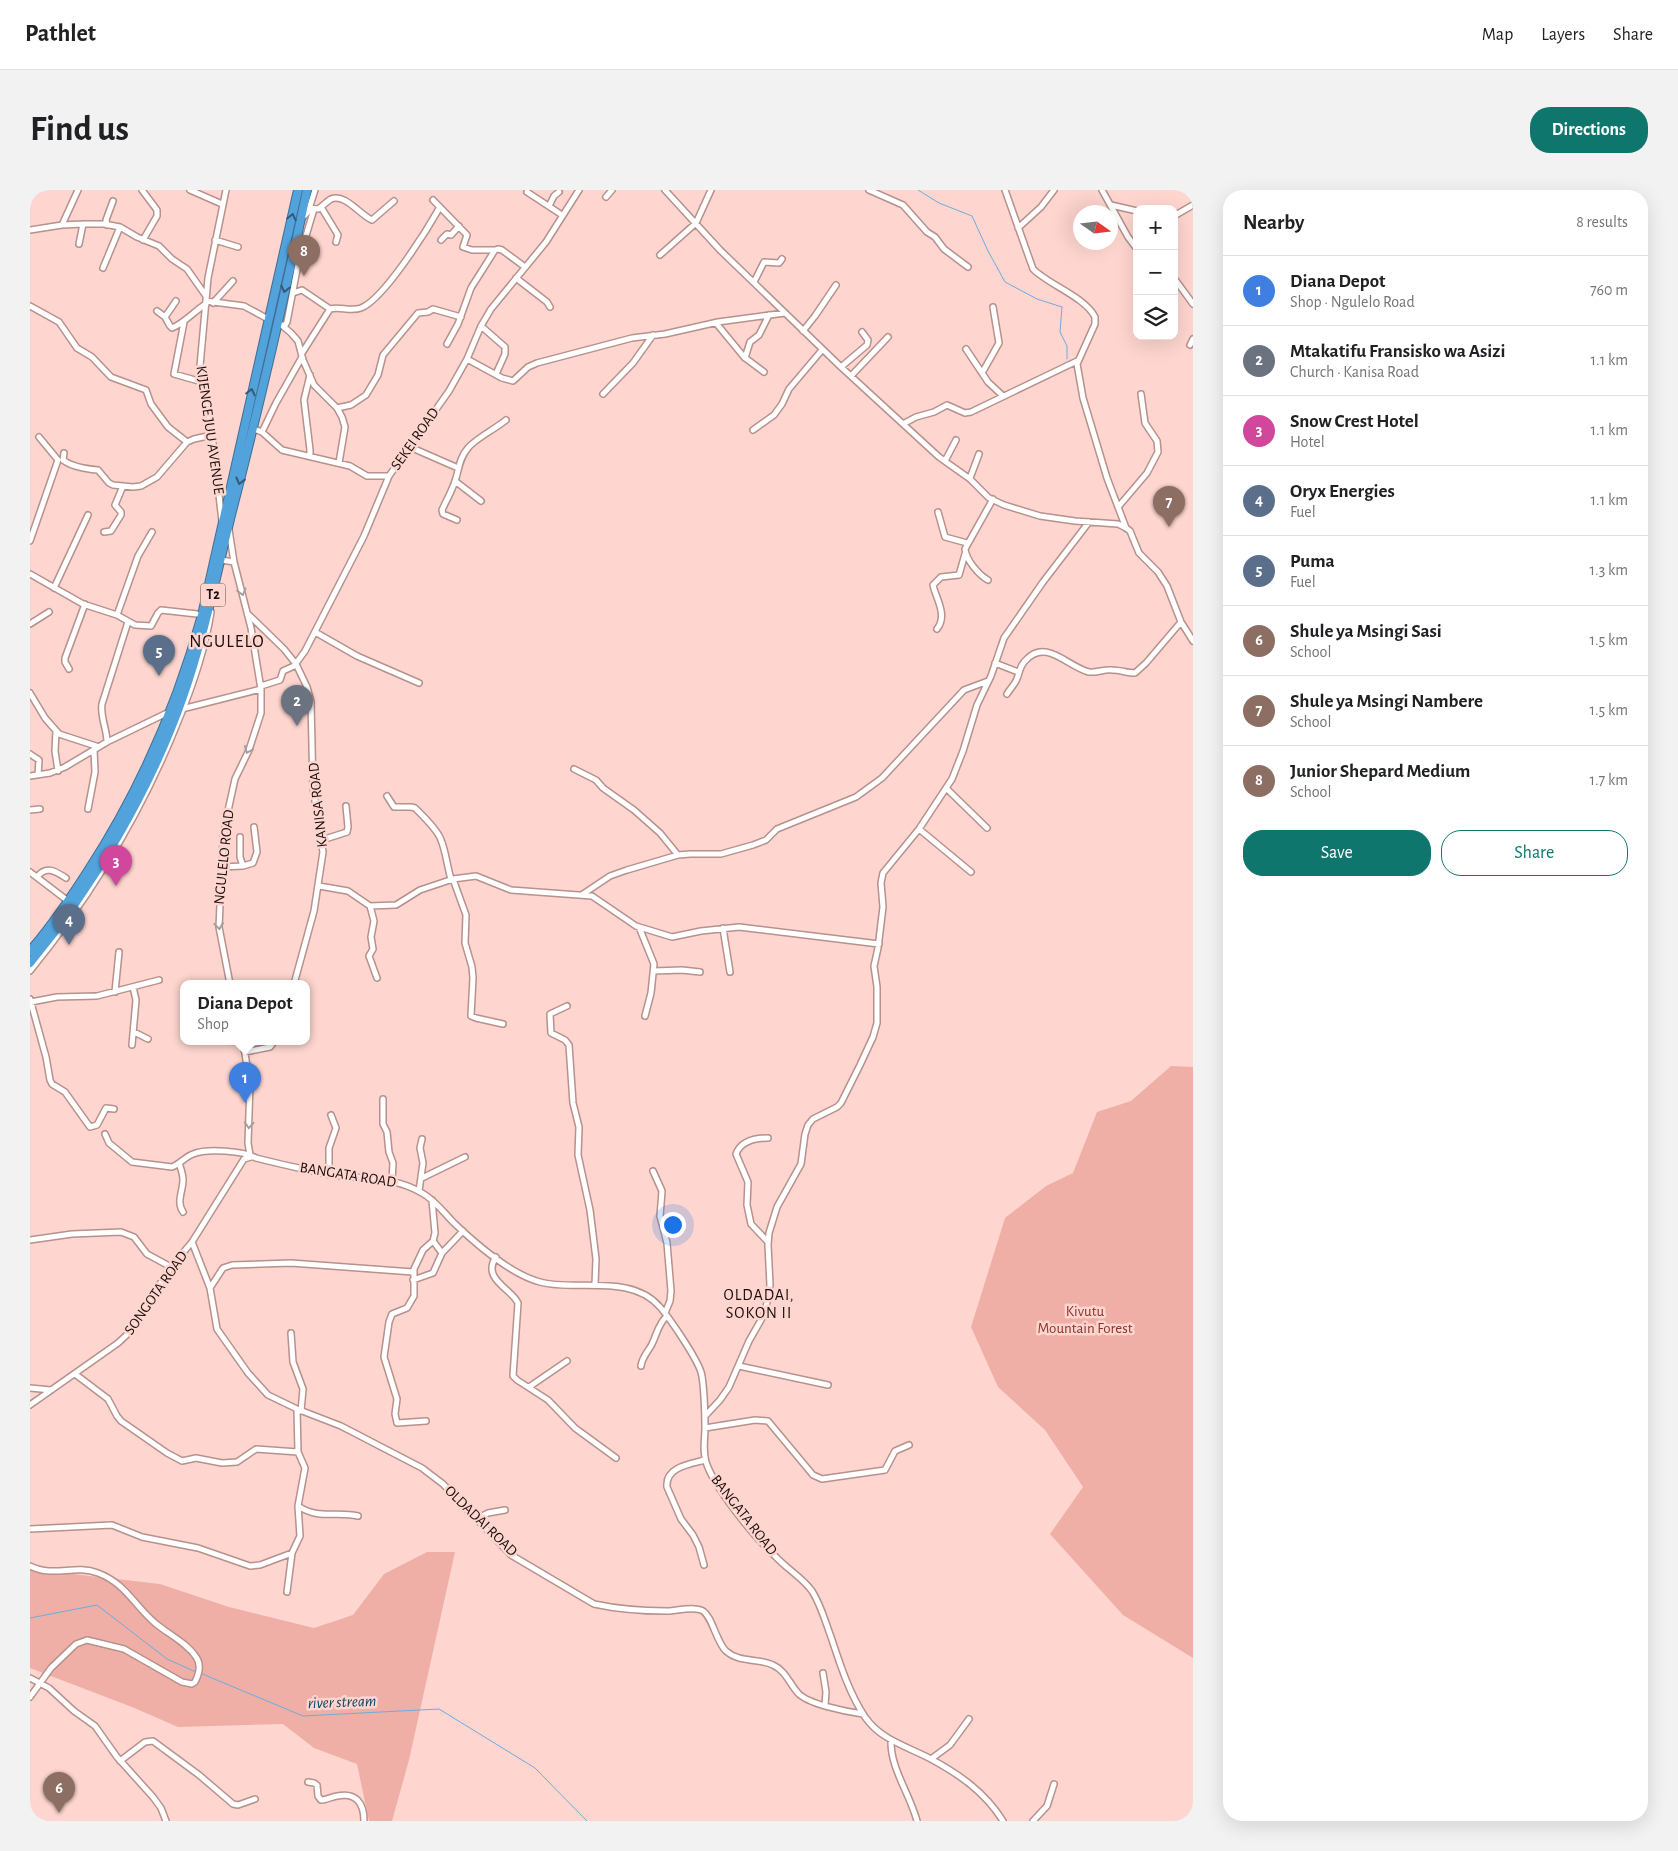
<!DOCTYPE html>
<html lang="en">
<head>
<meta charset="utf-8">
<style>
	body { margin:0; font-family:"Alegreya Sans",sans-serif; background:#f2f2f2; color:#202124 }
	.controls { position:absolute; right:15px; top:15px; display:grid; overflow:hidden; border-radius:10px; box-shadow:0 5px 20px #0002 }
	.controls button { width:45px; height:45px; display:grid; place-items:center; padding:0; border:0; border-bottom:1px solid #e0e0e0; background:#fff; color:#202124; font:25px sans-serif }
	.compass { position:absolute; left:1043px; top:15px; width:45px; height:45px; border-radius:50%; background:#fff; box-shadow:0 5px 20px #0002; rotate:104deg }
	.you { position:absolute; left:642px; top:1034px; width:18px; height:18px; margin:-12px; border:4px solid #fff; border-radius:50%; background:#1a73e8; box-shadow:0 0 0 8px #1a73e833 }
	.badge { display:grid; place-items:center; width:32px; height:32px; border-radius:50%; background:#0f766e; color:#fff; font-size:16px; font-weight:700 }
	.pin { position:absolute; translate:-50% -41px; filter:drop-shadow(0 1px 2px #0008) }
	.pin::after { content:''; position:absolute; top:26px; width:18px; height:15px; background:inherit; clip-path:polygon(0 0,100% 0,50% 100%) }
	.popup { position:absolute; left:150px; top:790px; width:130px; height:65px; box-sizing:border-box; display:grid; place-content:center; border-radius:10px; background:#fff; filter:drop-shadow(0 1px 4px #0005); font-size:16px; white-space:nowrap; color:#757577 }
	.popup b { font-size:19px; color:#202124 }
	.popup::after { content:''; position:absolute; left:50%; top:100%; margin-left:-10px; border:10px solid transparent; border-top-color:#fff }
	.list { margin:0; padding:0; list-style:none }
	h2 { display:flex; justify-content:space-between; align-items:center; height:65px; margin:0; padding:0 20px; font-size:21px }
	h2 small { font-size:16px; font-weight:400; color:#757577 }
	.list li { display:grid; grid-template-columns:32px 1fr auto; gap:15px; align-items:center; box-sizing:border-box; height:70px; padding:0 20px; border-top:1px solid #e0e0e0 }
	.list b { display:block; font-size:19px; white-space:nowrap }
	.list p { margin:0; font-size:16px; white-space:nowrap; color:#757577 }
	.list em { font-size:16px; font-style:normal; color:#757577 }
	.actions { display:flex; gap:10px; padding:15px 20px }
	.actions a { flex:1; padding:11px 0; border:1px solid #0f766e; border-radius:20px; text-align:center; font-size:18px; color:#0f766e }
	.actions .main { background:#0f766e; color:#fff }
	.icon { flex:none; width:28px; height:28px; fill:none; stroke:currentColor; stroke-width:2; stroke-linecap:round; stroke-linejoin:round }
	.map { position:relative; flex:none; width:1163px; height:1631px; overflow:hidden; border-radius:20px }
	header { display:flex; align-items:center; gap:30px; box-sizing:border-box; height:70px; padding:0 25px; background:#fff; border-bottom:1px solid #e0e0e0 }
	header strong { font-size:24px }
	nav { display:flex; gap:28px; margin-inline-start:auto; font-size:18px }
	.intro { display:flex; align-items:center; justify-content:space-between; box-sizing:border-box; height:120px; padding:0 30px }
	h1 { margin:0; font-size:35px }
	.button { padding:12px 22px; border-radius:20px; background:#0f766e; color:#fff; font-size:18px; font-weight:700 }
	main { display:flex; gap:30px; padding:0 30px }
	aside { flex:1; background:#fff; border-radius:20px; box-shadow:0 5px 20px #0002 }
	.map>svg:first-child { display:block }
	.green { fill:#efafa6 }
	.lines { fill:none; stroke-linecap:round; stroke-linejoin:round }
	.stream { stroke:#6cadde; stroke-width:1 }
	.minor-casing { stroke:#b7918c; stroke-width:8 }
	.highway-casing { stroke:#3f6f93; stroke-width:10 }
	.minor { stroke:#fff; stroke-width:5 }
	.highway { stroke:#52a3dc; stroke-width:8 }
	.oneway { stroke:#365874 }
	.oneway2 { stroke:#a49f9e }
	.labels { text-anchor:middle; dominant-baseline:central; stroke-width:5; stroke-linejoin:round; paint-order:stroke }
	.shield { fill:#fed5cf; stroke:#5f4a46; stroke-width:1 }
	.shield-label { font-size:14px; font-weight:bold; fill:#1b0e0c }
	.street-label { font-size:15px; fill:#1b0e0c; stroke:#fed5cf }
	.park-label { font-size:15px; fill:#8e3129; stroke:#fed5cf }
	.neighbourhood-label { font-size:16px; letter-spacing:1px; fill:#1b0e0c; stroke:#fed5cf }
	.water-label { font-size:16px; font-style:italic; fill:#0f4263; stroke:#fed5cf }
	.quarter-label { font-size:18px; letter-spacing:1px; fill:#1b0e0c; stroke:#fed5cf }
</style>
</head>
<body>
<header>
<strong>Pathlet</strong>
<nav><a>Map</a><a>Layers</a><a>Share</a></nav>
</header>
<div class="intro"><h1>Find us</h1><a class="button">Directions</a></div>
<main>
<div class="map">
<svg width="1163" height="1631" viewBox="0 0 1163 1631">
	<rect width="100%" height="100%" fill="#fed5cf"/>
	<path class="green" d="M 1141,876 L 1163,877 L 1163,1468 L 1093,1425 L 1020,1344 L 1053,1297 L 1015,1240 L 968,1197 L 941,1137 L 975,1028 L 1016,996 L 1043,983 L 1067,922 L 1101,911 Z
		M 397,1362 L 425,1362 L 379,1570 L 362,1631 L 339,1631 L 327,1574 L 284,1558 L 253,1534 L 148,1537 L 102,1517 L 0,1478 L 0,1375 L 8,1380 L 130,1394 L 199,1417 L 284,1438 L 323,1425 L 354,1384 Z"/>
	<g class="lines">
		<path class="stream" d="M 888,0 L 909,13 L 942,26 L 958,61 L 975,92 L 1007,109 L 1032,117 L 1030,142 L 1037,156 L 1037,169
			M 0,1428 L 67,1415 L 137,1469 L 166,1482
			M 170,1483 L 273,1526 L 409,1519 L 505,1578 L 557,1631"/>
		<defs>
			<path id="minor" d="M 112,0 L 127,20 L 127,26 L 113,50
				M 160,0 L 192,14
				M 635,0 L 690,60 L 811,177 L 909,267 L 940,289 L 959,308 L 974,315 L 1010,326 L 1045,331 L 1088,334 L 1096,338 L 1100,341 L 1109,363 L 1128,382 L 1137,396 L 1151,432 L 1163,451
				M 839,0 L 873,15 L 897,42 L 905,47 L 914,59 L 938,77
				M 975,0 L 1003,79 C 1019,95 1055,107 1065,127 L 1065,134 L 1047,174 L 1053,208 L 1077,288 L 1096,338
				M 1072,0 L 1098,47 L 1107,59
				M 497,2 L 532,25
				M 0,3 L 3,0
				M 576,7 L 582,0
				M 403,10 L 437,45 L 433,57 L 442,60 L 465,60
				M 1081,15 L 1107,21
				M 519,16 L 524,6 L 529,2
				M 291,17 L 308,45 L 306,52
				M 280,18 L 288,19 C 293,16 296,12 301,9 C 315,3 330,25 342,30 L 364,11
				M 1144,26 L 1163,15
				M 271,29 L 278,22 L 285,0
				M 32,35 L 48,0
				M 77,35 L 76,30 L 83,11
				M 988,38 L 1011,17 L 1024,0
				M 0,40 L 32,35 L 53,34 L 74,34 L 90,37 L 107,47 L 129,56 L 142,69 L 157,79 L 176,106
				M 185,50 L 208,57
				M 411,50 L 417,44 L 421,45 L 429,36
				M 49,54 L 53,34
				M 630,65 L 666,33 L 681,0
				M 73,78 L 90,37
				M 486,88 L 517,112 L 520,117
				M 1144,88 L 1163,114
				M 724,92 L 734,72 L 749,73 L 752,69
				M 263,103 L 272,100 L 300,119
				M 176,111 L 214,116 L 238,129
				M 183,113 L 203,91
				M 0,116 L 29,132 L 47,158 L 62,167 L 81,187 L 116,200 L 121,214 L 138,237 L 157,252
				M 127,121 L 135,127 L 140,136 L 142,138 C 156,132 164,121 176,114
				M 135,127 L 146,111
				M 154,132 L 144,184 L 172,192
				M 248,132 L 261,143 L 268,151 L 273,170 L 284,195 L 307,218 L 312,227 L 315,237 L 309,273
				M 686,133 L 714,167 L 734,182
				M 451,136 L 475,157 L 475,164 L 466,184
				M 254,137 L 257,132 L 269,69 L 284,19
				M 773,141 L 785,126 L 806,95
				M 417,154 L 428,134 L 441,98 L 465,60 L 468,59 L 472,60 L 495,77
				M 1160,155 L 1163,149
				M 936,159 L 958,192 L 973,206
				M 272,163 L 300,119 C 310,116 320,122 331,118 C 354,109 397,40 410,17
				M 715,168 L 720,152 L 729,145 L 739,125
				M 437,169 L 472,188 L 483,191 L 498,177 L 507,173 L 602,148 L 635,144 L 688,132 L 755,123
				M 811,177 L 837,155 L 838,150 L 832,142
				M 952,183 L 969,153 L 963,117
				M 280,185 L 274,210 L 280,260 L 280,266
				M 821,186 L 858,147
				M 573,204 L 603,173 L 623,145
				M 307,218 L 321,215 L 336,205 L 348,185 L 353,165 L 388,123 L 398,122 L 403,119 L 431,127
				M 873,234 L 886,227 L 904,222 L 917,215 L 935,223 L 941,222 L 1047,171
				M 224,239 L 232,242 L 252,260 L 320,276 L 337,286 L 359,286
				M 723,240 L 744,225 L 752,214 L 759,199 L 792,160
				M 232,242 L 246,213 L 272,167
				M 380,257 L 428,278
				M 34,263 L 33,270 C 42,277 56,279 68,280 L 79,293 L 83,295 L 103,297 L 111,296 L 127,287 L 157,252 L 164,249 L 182,245
				M 915,271 L 926,250
				M 940,288 L 949,264
				M 425,291 L 451,311
				M 1089,316 L 1117,283 L 1128,262 L 1127,251 L 1115,233 L 1111,204
				M 908,322 L 915,347 L 937,353
				M 427,330 L 413,324 L 412,320 C 416,311 422,301 425,291 C 429,280 429,268 438,258 C 445,249 465,239 476,230
				M 192,331 L 182,245 L 175,203 L 172,192 L 170,176 L 178,88 L 196,0
				M 199,340 L 204,372 L 221,438 L 231,499 L 231,523 L 219,560 L 205,589 L 196,630 L 193,650 L 189,737 L 200,794
				M 74,342 L 81,341 L 91,325 L 91,322 L 85,315 L 93,296
				M 0,351 L 28,270 L 9,247
				M 191,370 L 204,372
				M 0,384 L 53,414 L 87,425 L 105,435 L 121,436 L 128,423 L 131,420 L 167,424
				M 958,390 C 949,385 936,370 935,359 L 963,309
				M 24,398 L 58,325
				M 87,425 L 108,366 L 122,342
				M 219,425 L 254,459 L 266,474 L 277,497 L 281,512 L 283,598 L 293,662 L 284,721 L 264,794
				M 0,434 L 19,422
				M 907,439 C 918,425 906,409 903,395 L 911,387 L 929,385 L 935,364
				M 285,442 L 327,466 L 389,493
				M 965,473 L 988,482
				M 39,479 L 35,472 L 35,468 L 55,414
				M 231,496 L 250,490 L 253,481 L 264,476 L 275,461 L 334,346 L 359,286 L 419,201 L 437,169 L 451,136 L 461,119 L 516,52 L 549,0
				M 0,503 L 15,528 L 29,544 L 69,557
				M 977,504 C 980,499 984,495 986,491 C 990,483 989,476 996,470 C 1016,448 1038,477 1059,482 C 1067,483 1074,479 1082,480 C 1090,480 1097,483 1105,483 L 1116,473 L 1151,432
				M 152,519 L 231,499
				M 26,541 L 25,561 L 28,581
				M 77,552 C 77,539 70,527 72,514 L 98,432
				M 0,564 L 9,570 L 8,585
				M 544,579 L 566,590 L 573,598 L 604,620 L 630,643 L 648,665
				M 0,586 L 20,583 L 35,577 L 77,552 L 139,522
				M 916,598 L 957,638
				M 357,606 L 364,617 L 381,617 L 385,618 C 392,625 408,640 411,650 C 416,662 417,676 421,689
				M 58,619 L 65,582 L 64,560
				M 0,620 L 10,619
				M 889,639 L 941,682
				M 210,647 L 210,667 L 213,676
				M 292,650 L 317,642 L 318,637 L 316,616
				M 191,677 L 213,676 L 223,673 L 227,662 L 224,637
				M 0,682 L 38,711
				M 7,687 C 16,675 25,681 36,688
				M 423,689 L 436,725 L 435,753 L 442,777 L 443,788 L 441,826 L 446,828 L 473,834
				M 289,696 L 318,701 L 340,716 L 366,715 L 390,700 L 423,689 L 446,686 L 481,700 L 562,706 L 606,736 L 642,747 L 671,741 L 709,737 L 849,754
				M 553,704 L 580,686 L 597,680 L 648,665 L 660,664 L 691,664 L 723,655 L 736,650 L 747,639 L 826,607 L 852,588 L 934,500 L 958,491
				M 340,716 L 344,731 L 341,747 L 343,759 L 339,766 L 347,788
				M 609,737 L 624,774 L 621,803 L 615,826
				M 693,738 L 700,782
				M 0,781 C 61,706 111,624 147,534 C 162,498 175,461 181,422
				M 624,781 L 652,780 L 670,782
				M 85,802 L 89,762
				M 0,809 L 16,867 L 20,890 L 22,894 L 35,902 L 60,937 L 67,935 L 76,918 L 84,919
				M 1,812 L 27,807 L 67,806 L 129,790
				M 537,816 L 520,824 L 521,843 L 535,850 L 539,855 L 543,913 L 549,937 L 548,965 L 560,1020 L 566,1069 L 565,1094
				M 104,842 L 118,849
				M 213,852 L 220,894 L 218,953 L 220,965
				M 102,855 L 106,810 L 103,797
				M 215,862 L 240,857 L 244,852
				M 353,909 L 353,934 L 357,942 L 359,962 L 363,973 L 362,991
				M 75,944 L 79,953 L 102,972 L 142,977 C 150,974 155,967 163,964 C 177,958 214,961 226,968 C 249,974 273,979 296,984 C 329,990 362,985 392,1003 C 405,1010 414,1023 424,1033 C 446,1054 480,1084 510,1092 C 546,1102 601,1083 630,1117 C 641,1130 666,1167 671,1182 C 674,1192 675,1225 675,1237 C 675,1249 672,1263 677,1275 C 687,1301 725,1348 746,1367 C 757,1379 773,1388 782,1401 C 791,1415 795,1431 801,1447 C 810,1474 819,1503 835,1527 C 851,1550 876,1556 899,1568 C 929,1584 955,1602 973,1631
				M 149,973 C 151,979 153,984 153,990 C 153,1001 146,1012 153,1022
				M 623,981 L 632,1001 L 630,1026 L 637,1053 L 641,1101 L 640,1111 L 635,1123
				M 299,984 L 299,958 L 306,938 L 301,925
				M 392,988 L 435,967
				M 389,1001 L 393,973 L 390,958 L 392,949
				M 0,1050 L 42,1044 L 91,1042 L 104,1047 L 117,1064 L 141,1077
				M 403,1051 L 412,1063
				M 162,1052 L 180,1098 L 187,1139 L 218,1183 L 238,1205 L 267,1219 L 311,1236 L 392,1278 L 413,1294 L 481,1365 L 564,1414 C 587,1419 614,1421 637,1421 C 648,1421 660,1416 671,1420 C 682,1424 686,1452 696,1461 C 709,1473 729,1468 743,1475 C 756,1481 759,1493 768,1503 C 777,1514 818,1522 833,1524
				M 738,1052 L 721,1034 L 717,1015 L 718,992 L 706,964 C 711,951 726,948 738,948
				M 466,1067 C 451,1089 482,1099 488,1113 L 483,1186 L 487,1190 L 518,1210 L 545,1238 L 586,1268
				M 383,1090 L 403,1083 L 412,1063 L 433,1041
				M 180,1098 L 193,1078 L 202,1075 L 261,1073 L 383,1082
				M 261,1143 L 263,1172 L 273,1199 L 271,1221
				M 611,1176 C 612,1167 618,1162 622,1154 C 627,1144 628,1134 637,1126
				M 709,1176 L 798,1195
				M 45,1184 L 78,1209 L 87,1226 L 91,1231 L 137,1263 L 152,1271 L 166,1268 L 192,1273 L 207,1272 L 226,1259 L 268,1262
				M 499,1197 L 537,1171
				M 0,1198 L 21,1200
				M 0,1215 L 88,1153 L 103,1139 L 126,1100 L 141,1077 L 162,1052 L 214,969 L 221,967
				M 267,1219 L 268,1262 L 275,1278 L 268,1316 C 289,1330 306,1321 328,1326
				M 675,1226 L 690,1210 L 699,1197 L 719,1151 L 735,1123 L 740,1095 L 738,1055 L 739,1043 L 747,1017 L 771,974 L 775,944 L 778,935 L 783,929 L 807,917 L 811,913 L 830,875 L 843,847 L 847,833 L 847,797 L 844,776 L 848,758 L 853,717 L 851,693 L 853,683 L 889,639 L 922,589 L 933,561 L 947,515 L 961,486 L 974,448 L 1013,392 L 1059,332
				M 396,1231 L 367,1233 L 365,1224 L 367,1209 L 354,1167 L 359,1132 L 362,1124 L 377,1118 L 384,1106 L 384,1079 L 393,1060 L 403,1051 L 405,1043 L 402,1010
				M 675,1238 L 725,1230 L 738,1231 L 783,1285 L 792,1289 L 855,1280 L 865,1261 L 879,1255
				M 446,1329 L 458,1323 L 475,1320
				M 0,1339 L 82,1335 L 112,1347 L 168,1358 L 220,1376 L 230,1375 L 262,1363
				M 674,1375 L 669,1357 L 663,1345 L 651,1329 L 637,1297 C 635,1277 660,1274 675,1270
				M 0,1376 C 25,1388 44,1374 68,1383 C 95,1393 104,1415 125,1433 C 138,1444 157,1453 166,1467 C 172,1475 169,1484 165,1492 L 162,1494 L 152,1492 L 94,1459 L 57,1450 L 46,1454 L 21,1478 L 0,1507
				M 257,1402 L 262,1363 L 270,1346 L 268,1316
				M 793,1483 L 796,1502 L 795,1515
				M 0,1488 L 19,1498 L 44,1521 L 65,1536 L 87,1567 L 123,1607 L 131,1618 L 136,1631
				M 861,1550 C 860,1578 880,1604 887,1631
				M 901,1569 L 920,1555 L 939,1529
				M 90,1571 L 115,1552 L 123,1551 L 169,1585 L 203,1614 L 208,1615 L 225,1609
				M 278,1592 L 284,1593 L 287,1595 L 288,1606 L 291,1610 C 296,1610 301,1607 307,1606 C 326,1602 334,1613 334,1631
				M 1003,1631 L 1017,1616 L 1024,1594"/>
			<path id="highway" d="M 0,761 C 22,736 40,709 58,681 C 110,601 147,516 172,425 L 268,0
				M 0,773 C 63,697 120,601 153,507 C 174,447 186,386 201,325 C 229,217 254,109 277,0"/>
		</defs>
		<use href="#minor" class="minor-casing"/>
		<use href="#highway" class="highway-casing"/>
		<use href="#minor" class="minor"/>
		<use href="#highway" class="highway"/>
	</g>
	<defs><path id="oneway-chevron" d="M-2-3.5L2.5 0L-2 3.5" fill="none" stroke-width="1.6" stroke-linecap="round" stroke-linejoin="round" transform="scale(1.25)"/></defs>
	<g class="oneway">
		<use href="#oneway-chevron" transform="translate(262 27) rotate(-77)"/>
		<use href="#oneway-chevron" transform="translate(255 99) rotate(103)"/>
		<use href="#oneway-chevron" transform="translate(221 202) rotate(-77)"/>
		<use href="#oneway-chevron" transform="translate(210 291) rotate(104)"/>
	</g>
	<g class="oneway2">
		<use href="#oneway-chevron" transform="translate(212 402) rotate(74)"/>
		<use href="#oneway-chevron" transform="translate(218 560) rotate(113)"/>
		<use href="#oneway-chevron" transform="translate(189 736) rotate(84)"/>
		<use href="#oneway-chevron" transform="translate(219 935) rotate(93)"/>
	</g>
	<g class="labels">
		<rect class="shield" x="170.5" y="393.5" width="25" height="23" rx="4"/>
		<g class="shield-label">
			<text x="183" y="405">T2</text>
		</g>
		<g class="street-label">
			<text transform="translate(180 240) rotate(82)">KIJENGE JUU AVENUE</text>
			<text transform="translate(385 249) rotate(-55)">SEKEI ROAD</text>
			<text transform="translate(288 615) rotate(-96)">KANISA ROAD</text>
			<text transform="translate(194 667) rotate(-84)">NGULELO ROAD</text>
			<text transform="translate(318 985) rotate(9)">BANGATA ROAD</text>
			<text transform="translate(126 1103) rotate(-55)">SONGOTA ROAD</text>
			<text transform="translate(714 1325) rotate(52)">BANGATA ROAD</text>
			<text transform="translate(451 1331) rotate(44)">OLDADAI ROAD</text>
		</g>
		<g class="park-label">
			<text x="1055" y="1121">Kivutu<tspan x="1055" dy="17">Mountain Forest</tspan></text>
		</g>
		<g class="neighbourhood-label">
			<text x="729" y="1105">OLDADAI,<tspan x="729" dy="18">SOKON II</tspan></text>
		</g>
		<g class="water-label">
			<text transform="translate(312 1512) rotate(-2)">river stream</text>
		</g>
		<g class="quarter-label">
			<text x="197" y="452">NGULELO</text>
		</g>
	</g>
</svg>
<div class="controls">
<button>+</button>
<button>−</button>
<button><svg class="icon" aria-label="layers" viewBox="0 0 24 24"><path d="M12 4l9 5-9 5-9-5zM3 14l9 5 9-5"/></svg></button>
</div>
<svg class="compass" viewBox="-18 -18 36 36"><path d="M0-13l5 13h-10z" fill="#e53935"/><path d="M0 13l5-13h-10z" fill="#757577"/></svg>
<div class="you"></div>
<div class="pin badge" style="left:215px;top:913px;background:#3f7fe0">1</div>
<div class="popup"><b>Diana Depot</b>Shop</div>
<div class="pin badge" style="left:267px;top:536px;background:#6b7280">2</div>
<div class="pin badge" style="left:86px;top:696px;background:#d1479c">3</div>
<div class="pin badge" style="left:39px;top:755px;background:#5c6f8a">4</div>
<div class="pin badge" style="left:129px;top:486px;background:#5c6f8a">5</div>
<div class="pin badge" style="left:29px;top:1623px;background:#8d6e63">6</div>
<div class="pin badge" style="left:1139px;top:337px;background:#8d6e63">7</div>
<div class="pin badge" style="left:274px;top:86px;background:#8d6e63">8</div>
</div>
<aside>
<h2>Nearby<small>8 results</small></h2>
<ul class="list">
<li><span class="badge" style="background:#3f7fe0">1</span><div><b>Diana Depot</b><p>Shop · Ngulelo Road</p></div><em>760 m</em></li>
<li><span class="badge" style="background:#6b7280">2</span><div><b>Mtakatifu Fransisko wa Asizi</b><p>Church · Kanisa Road</p></div><em>1.1 km</em></li>
<li><span class="badge" style="background:#d1479c">3</span><div><b>Snow Crest Hotel</b><p>Hotel</p></div><em>1.1 km</em></li>
<li><span class="badge" style="background:#5c6f8a">4</span><div><b>Oryx Energies</b><p>Fuel</p></div><em>1.1 km</em></li>
<li><span class="badge" style="background:#5c6f8a">5</span><div><b>Puma</b><p>Fuel</p></div><em>1.3 km</em></li>
<li><span class="badge" style="background:#8d6e63">6</span><div><b>Shule ya Msingi Sasi</b><p>School</p></div><em>1.5 km</em></li>
<li><span class="badge" style="background:#8d6e63">7</span><div><b>Shule ya Msingi Nambere</b><p>School</p></div><em>1.5 km</em></li>
<li><span class="badge" style="background:#8d6e63">8</span><div><b>Junior Shepard Medium</b><p>School</p></div><em>1.7 km</em></li>
</ul>
<div class="actions"><a class="main">Save</a><a>Share</a></div>
</aside>
</main>
</body>
</html>
